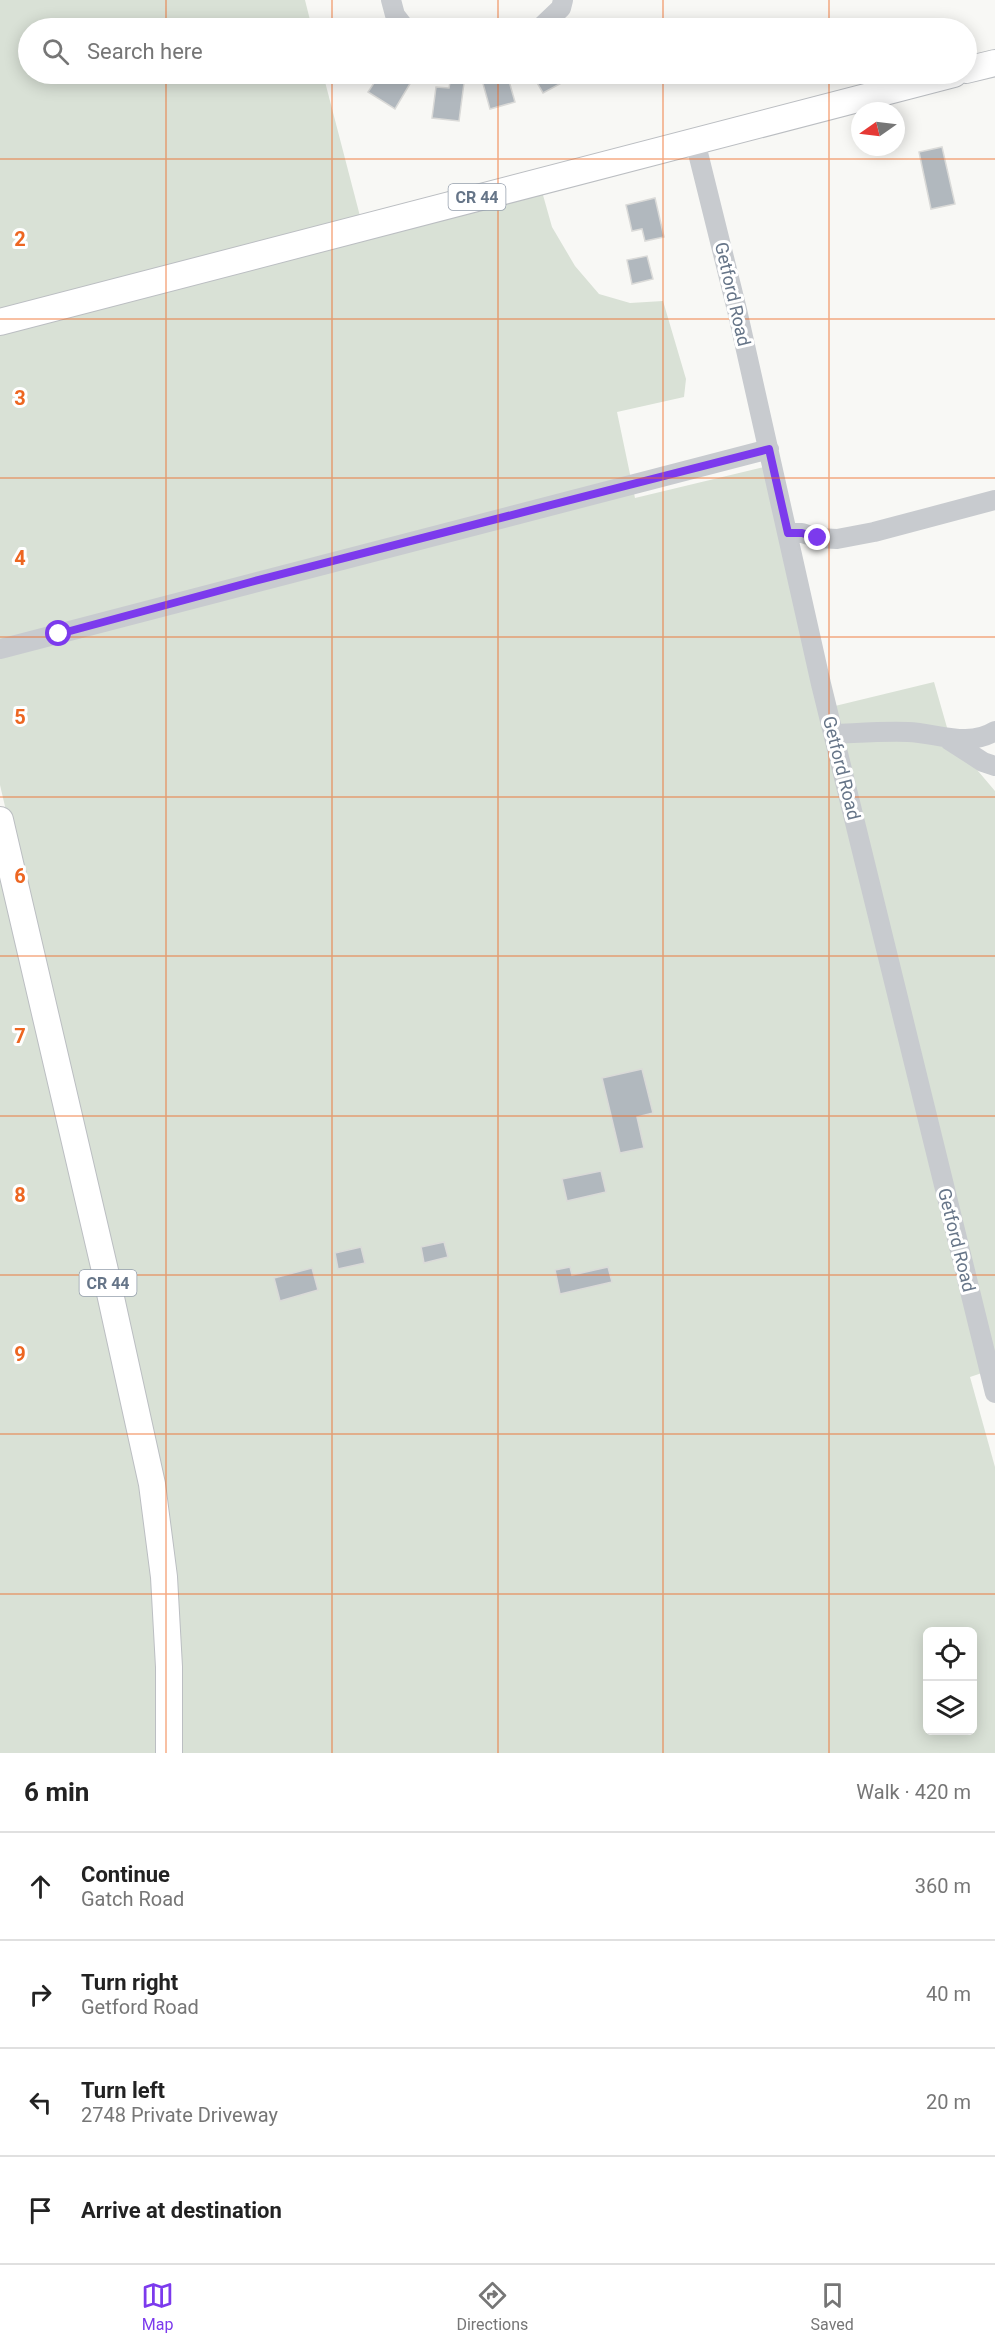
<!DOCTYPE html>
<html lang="en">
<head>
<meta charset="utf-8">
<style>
	body { margin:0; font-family:Roboto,sans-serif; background:#f6f6f6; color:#222 }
	.controls { position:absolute; right:18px; bottom:18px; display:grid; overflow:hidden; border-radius:9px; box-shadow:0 3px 15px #0003 }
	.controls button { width:54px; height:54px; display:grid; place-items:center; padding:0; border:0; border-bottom:2px solid #e0e0e0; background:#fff; color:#222; font:30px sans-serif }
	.compass { position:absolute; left:851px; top:102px; width:54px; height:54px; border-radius:50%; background:#fff; box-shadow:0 3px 15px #0003; rotate:256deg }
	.stop { position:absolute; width:18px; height:18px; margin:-14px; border:4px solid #7c3aed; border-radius:50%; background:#fff }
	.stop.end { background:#7c3aed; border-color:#fff; box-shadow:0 2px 6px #0008 }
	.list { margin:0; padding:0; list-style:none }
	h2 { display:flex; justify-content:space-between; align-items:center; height:78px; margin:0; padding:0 24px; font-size:26px }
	h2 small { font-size:20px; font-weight:400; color:#767676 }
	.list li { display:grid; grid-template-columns:39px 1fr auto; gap:18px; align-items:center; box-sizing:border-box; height:108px; padding:0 24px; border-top:2px solid #e0e0e0 }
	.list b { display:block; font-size:22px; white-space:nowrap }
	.list p { margin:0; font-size:20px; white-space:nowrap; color:#767676 }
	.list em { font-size:20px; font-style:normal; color:#767676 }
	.icon { flex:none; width:33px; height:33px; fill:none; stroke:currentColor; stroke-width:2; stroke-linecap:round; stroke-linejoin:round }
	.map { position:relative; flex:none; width:995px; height:1753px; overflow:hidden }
	.search { position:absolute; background:#fff; box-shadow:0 3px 15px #0003; left:18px; right:18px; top:18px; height:66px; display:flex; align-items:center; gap:15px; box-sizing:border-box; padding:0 21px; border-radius:33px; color:#767676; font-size:22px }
	.sheet { height:510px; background:#fff }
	nav { display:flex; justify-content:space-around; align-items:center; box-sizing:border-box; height:84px; border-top:2px solid #e0e0e0; background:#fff; font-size:16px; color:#767676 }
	nav a { display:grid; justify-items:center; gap:3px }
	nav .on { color:#7c3aed }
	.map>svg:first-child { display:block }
	.green { fill:#d9e1d6; fill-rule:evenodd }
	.building { fill:#b1b8be; stroke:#dadad8; stroke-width:1.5 }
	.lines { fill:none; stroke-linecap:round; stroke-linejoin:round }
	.major-casing { stroke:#bbbec2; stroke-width:28 }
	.minor { stroke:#c8cbcf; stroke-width:20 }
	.major { stroke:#fff; stroke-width:26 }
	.route { stroke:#7c3aed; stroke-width:8 }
	.grid { fill:none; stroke:#ed6621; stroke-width:1.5; stroke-opacity:0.55 }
	.labels { text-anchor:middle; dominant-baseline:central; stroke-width:6; stroke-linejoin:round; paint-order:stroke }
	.shield { fill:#fff; stroke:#949eac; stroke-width:1.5 }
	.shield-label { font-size:16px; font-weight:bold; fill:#667588 }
	.street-label { font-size:18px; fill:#667588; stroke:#fff }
	.grid-label { font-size:20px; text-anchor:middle; font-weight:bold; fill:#ed6621; stroke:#fff; stroke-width:6; stroke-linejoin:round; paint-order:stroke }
</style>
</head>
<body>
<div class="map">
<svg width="995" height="1753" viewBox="0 0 995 1753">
	<rect width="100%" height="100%" fill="#f8f8f5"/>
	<path class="green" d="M 0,0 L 305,0 L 312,28 L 28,28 L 28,74 L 323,74 L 361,220 L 0,315 Z
		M 541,188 L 552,227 L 575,266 L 599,294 L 630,303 L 663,301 L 686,379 L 684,397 L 617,412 L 635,498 L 764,467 L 982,1373 L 970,1377 L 995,1467 L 995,1753 L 177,1753 L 114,1273 L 0,785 L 0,329 ZM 928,1632 L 972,1632 L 972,1730 L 928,1730 Z
		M 934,682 L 950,738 L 995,791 L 995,1360 L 835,706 Z
		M 0,855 L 144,1485 L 156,1578 L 161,1753 L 0,1753 Z"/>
	<path class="building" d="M 380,74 L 408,74 L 414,77 L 395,109 L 368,92 Z
		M 507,74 L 515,102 L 490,109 L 482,80 Z
		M 532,74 L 578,74 L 543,93 Z
		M 450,82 L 464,83 L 459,121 L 432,118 L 436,87 L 449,88 Z
		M 942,147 L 955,204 L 931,209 L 919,152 Z
		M 655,198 L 664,237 L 645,241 L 642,229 L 632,231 L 626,205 Z
		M 647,256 L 653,279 L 632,284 L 627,260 Z
		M 642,1069 L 653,1113 L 637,1117 L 644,1148 L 620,1153 L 602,1078 Z
		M 601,1171 L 606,1192 L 567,1201 L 562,1179 Z
		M 444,1242 L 448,1257 L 424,1263 L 421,1247 Z
		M 361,1247 L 365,1263 L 338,1269 L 335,1253 Z
		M 570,1267 L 572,1275 L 608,1267 L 612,1282 L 560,1294 L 555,1270 Z
		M 312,1268 L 318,1290 L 280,1301 L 274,1278 Z"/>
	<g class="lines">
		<defs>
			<path id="major" d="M 966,70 L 995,63
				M 0,322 L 954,74
				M 0,820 L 106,1275 L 152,1484 L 164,1577 L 169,1667 L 169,1753"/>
		</defs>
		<use href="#major" class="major-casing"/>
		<path class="minor" d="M 391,0 L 395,15 L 405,28
			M 540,28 L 561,8 L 563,0
			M 695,141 L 737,310 L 821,684 L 995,1393
			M 787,533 L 802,533 L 818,538 L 837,539 L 874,532 L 995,500
			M 0,649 L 769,449
			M 834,734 C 859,733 884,731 908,732 C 937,733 968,748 995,731
			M 949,740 L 983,762 L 995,766"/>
		<use href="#major" class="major"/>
	</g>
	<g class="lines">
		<path class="route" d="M 59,634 L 251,582 L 769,449 L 788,533 L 802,533 L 818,538"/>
	</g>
	<path class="grid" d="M 166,0 L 166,28M 332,0 L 332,28M 498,0 L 498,28M 663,0 L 663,28M 829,0 L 829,28M 166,74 L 166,1753M 332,74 L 332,1753M 498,74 L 498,1753M 663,74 L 663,1753M 829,74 L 829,1753M 0,159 L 995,159M 0,319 L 995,319M 0,478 L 995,478M 0,637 L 995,637M 0,797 L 995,797M 0,956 L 995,956M 0,1116 L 995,1116M 0,1275 L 995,1275M 0,1434 L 995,1434M 0,1594 L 995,1594"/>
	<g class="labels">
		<g class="shield">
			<rect x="448.5" y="184" width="57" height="26" rx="4.5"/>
			<rect x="79.5" y="1270" width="57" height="26" rx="4.5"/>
		</g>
		<g class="shield-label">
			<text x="477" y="197">CR 44</text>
			<text x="108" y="1283">CR 44</text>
		</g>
		<g class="street-label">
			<text transform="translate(733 294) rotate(77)">Getford Road</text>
			<text transform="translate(842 768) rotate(76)">Getford Road</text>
			<text transform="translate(957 1240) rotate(76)">Getford Road</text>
		</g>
	</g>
	<g class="grid-label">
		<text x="20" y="246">2</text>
		<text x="20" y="405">3</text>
		<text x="20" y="565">4</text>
		<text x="20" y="724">5</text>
		<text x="20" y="883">6</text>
		<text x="20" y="1043">7</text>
		<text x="20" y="1202">8</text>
		<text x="20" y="1361">9</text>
	</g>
</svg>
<div class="controls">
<button><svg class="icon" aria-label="locate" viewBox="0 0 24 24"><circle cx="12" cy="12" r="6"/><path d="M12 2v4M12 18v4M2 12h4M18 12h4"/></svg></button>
<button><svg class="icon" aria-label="layers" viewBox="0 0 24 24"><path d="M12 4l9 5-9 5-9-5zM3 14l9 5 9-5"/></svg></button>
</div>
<svg class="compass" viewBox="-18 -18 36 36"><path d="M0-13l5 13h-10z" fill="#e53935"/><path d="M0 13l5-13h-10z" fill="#767676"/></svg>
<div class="stop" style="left:59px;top:634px"></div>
<div class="stop end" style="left:818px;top:538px"></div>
<div class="search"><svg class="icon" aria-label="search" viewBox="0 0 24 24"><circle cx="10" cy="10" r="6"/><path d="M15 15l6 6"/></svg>Search here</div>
</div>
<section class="sheet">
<h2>6 min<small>Walk · 420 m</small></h2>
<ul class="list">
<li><svg class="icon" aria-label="ahead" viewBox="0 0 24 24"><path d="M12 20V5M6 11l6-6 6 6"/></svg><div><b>Continue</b><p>Gatch Road</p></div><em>360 m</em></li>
<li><svg class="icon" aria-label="right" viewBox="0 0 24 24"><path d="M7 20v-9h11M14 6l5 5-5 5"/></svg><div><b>Turn right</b><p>Getford Road</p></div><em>40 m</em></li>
<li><svg class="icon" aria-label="left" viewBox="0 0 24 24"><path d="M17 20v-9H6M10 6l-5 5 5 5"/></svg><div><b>Turn left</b><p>2748 Private Driveway</p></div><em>20 m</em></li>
<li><svg class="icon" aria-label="arrive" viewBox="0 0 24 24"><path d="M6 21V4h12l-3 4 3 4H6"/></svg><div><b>Arrive at destination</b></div></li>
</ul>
</section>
<nav>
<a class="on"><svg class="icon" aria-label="map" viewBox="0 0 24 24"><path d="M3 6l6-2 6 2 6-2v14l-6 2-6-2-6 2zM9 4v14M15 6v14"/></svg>Map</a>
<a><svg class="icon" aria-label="directions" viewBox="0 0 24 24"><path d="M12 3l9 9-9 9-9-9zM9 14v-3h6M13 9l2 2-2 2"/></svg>Directions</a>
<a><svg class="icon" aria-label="saved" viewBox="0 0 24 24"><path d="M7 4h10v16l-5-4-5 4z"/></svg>Saved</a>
</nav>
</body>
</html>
